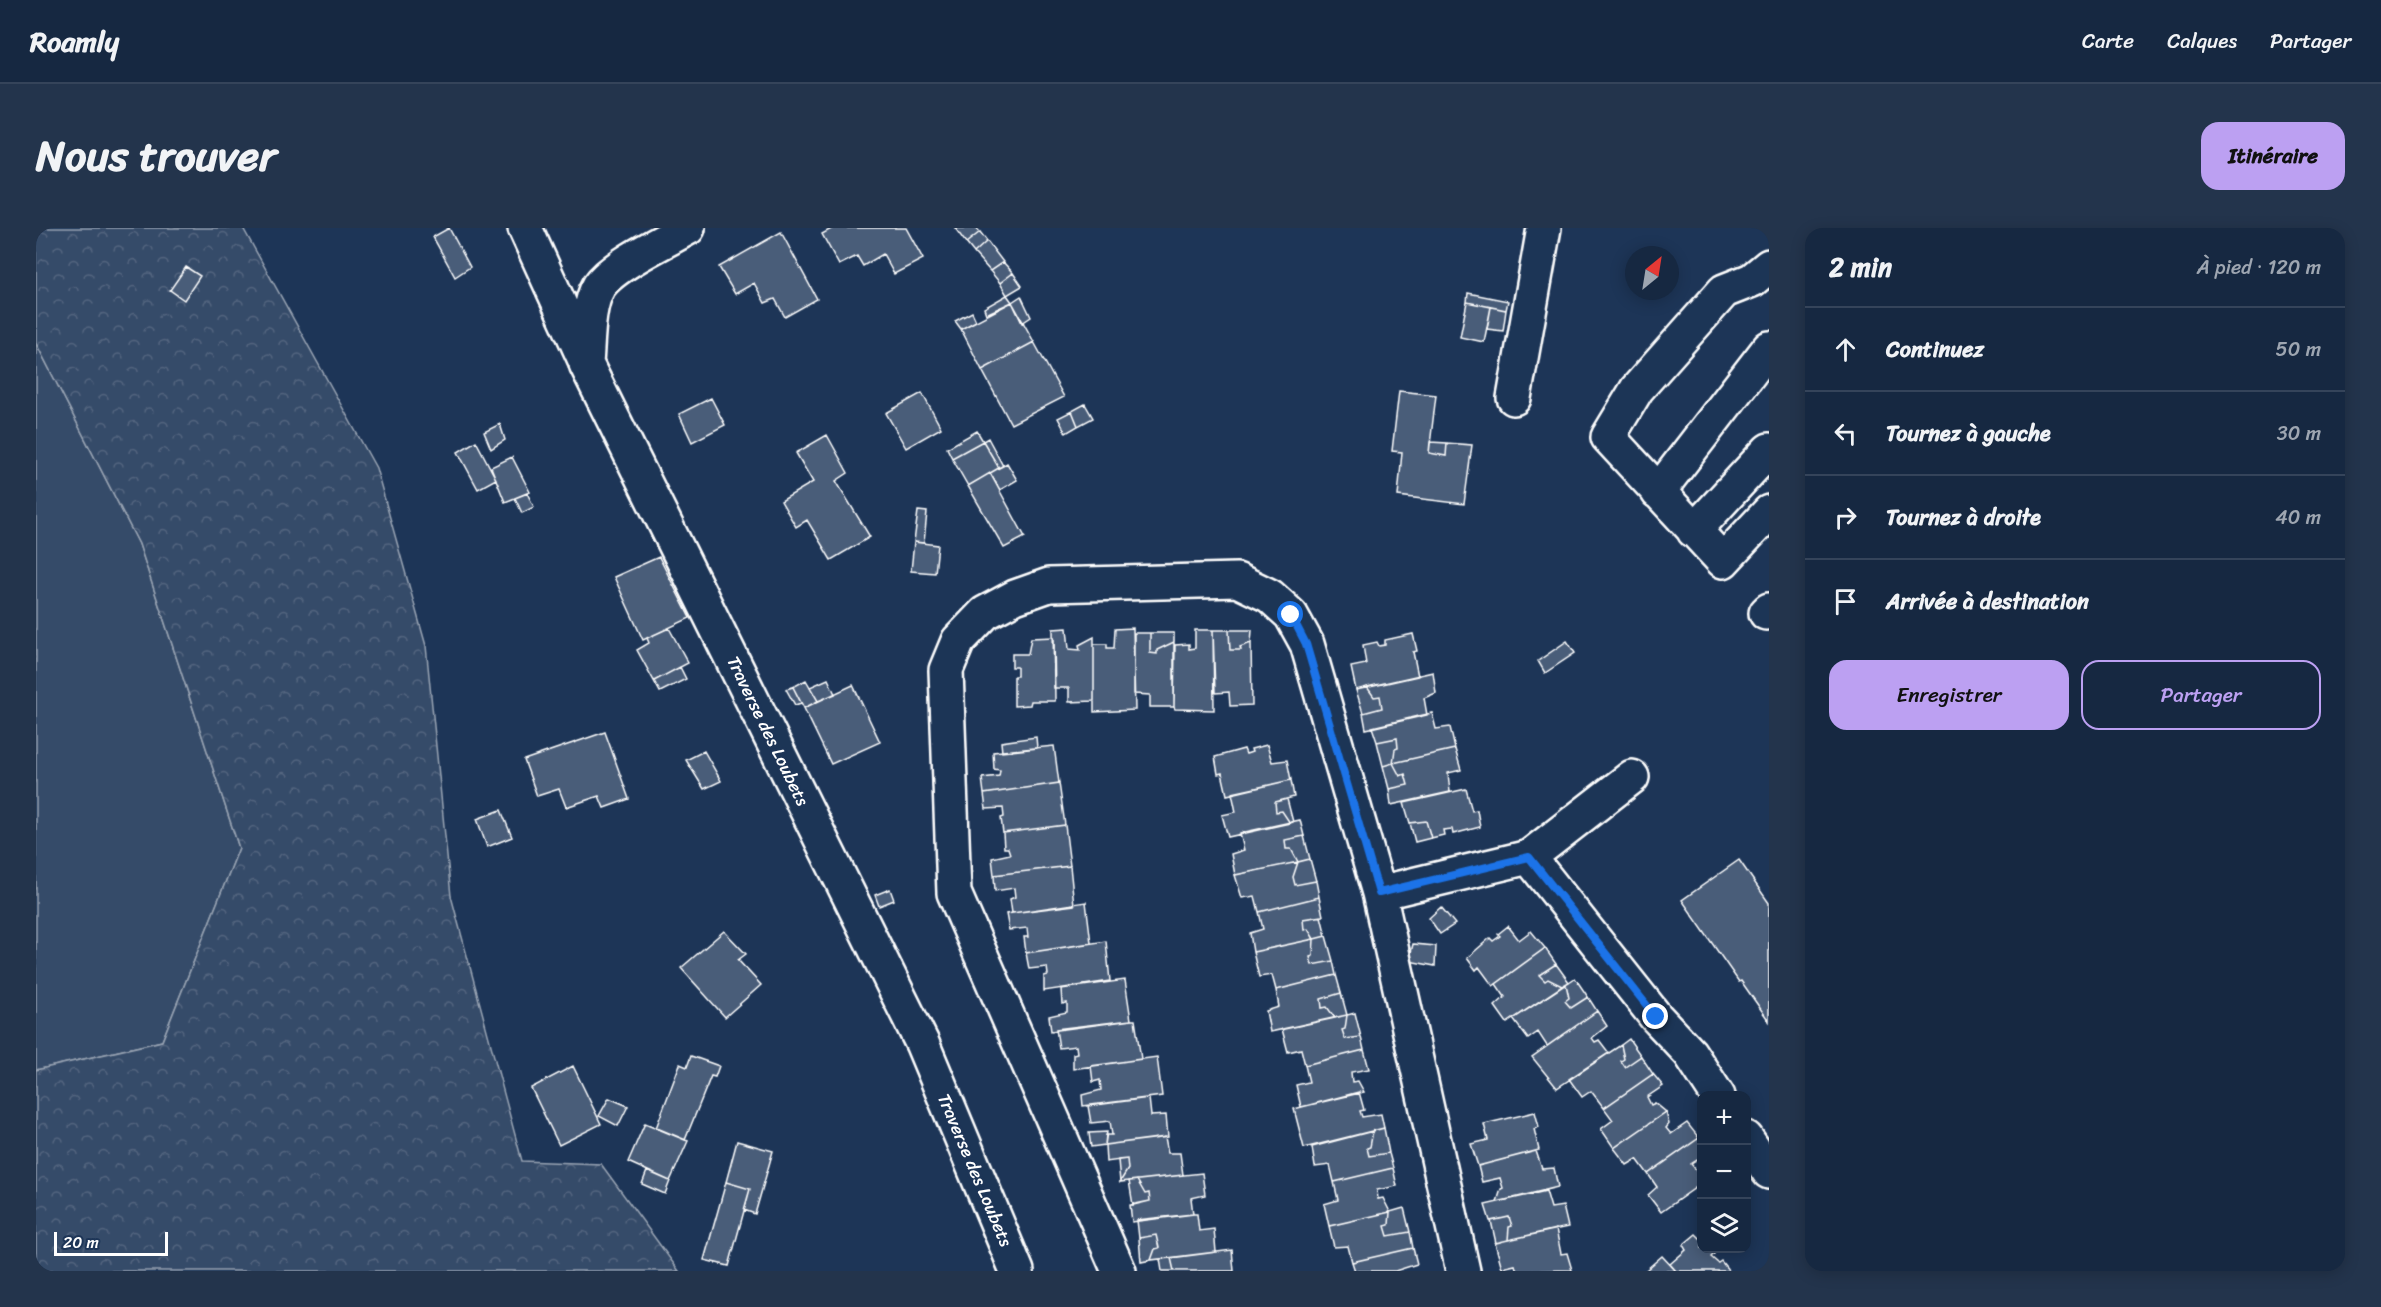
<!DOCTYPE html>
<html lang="fr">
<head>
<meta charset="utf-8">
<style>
	body { margin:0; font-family:Sriracha,sans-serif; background:#23344c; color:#f1f3f6 }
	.controls { position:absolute; right:18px; bottom:18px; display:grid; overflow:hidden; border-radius:12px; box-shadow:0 3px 15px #0003 }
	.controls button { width:54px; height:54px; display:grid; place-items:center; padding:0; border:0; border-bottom:2px solid #35445a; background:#162841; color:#f1f3f6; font:30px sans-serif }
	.compass { position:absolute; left:1589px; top:18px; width:54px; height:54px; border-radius:50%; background:#162841; box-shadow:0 3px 15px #0003; rotate:30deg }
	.scale { position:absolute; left:18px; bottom:15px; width:114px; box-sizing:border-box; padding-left:6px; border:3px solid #fff; border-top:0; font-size:16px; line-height:21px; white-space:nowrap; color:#fff; -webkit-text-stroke:4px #1d3557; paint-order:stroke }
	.stop { position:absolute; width:18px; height:18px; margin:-14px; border:4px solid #1a73e8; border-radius:50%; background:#fff }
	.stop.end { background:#1a73e8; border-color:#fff; box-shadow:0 2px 6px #0008 }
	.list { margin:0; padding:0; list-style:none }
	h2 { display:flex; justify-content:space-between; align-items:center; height:78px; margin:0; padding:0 24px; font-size:26px }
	h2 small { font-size:20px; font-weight:400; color:#9ea6b1 }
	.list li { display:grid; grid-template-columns:39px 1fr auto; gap:18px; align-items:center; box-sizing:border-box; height:84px; padding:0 24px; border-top:2px solid #35445a }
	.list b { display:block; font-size:22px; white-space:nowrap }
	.list em { font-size:20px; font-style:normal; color:#9ea6b1 }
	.actions { display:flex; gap:12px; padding:18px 24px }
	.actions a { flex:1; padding:14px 0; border:2px solid #bca0f2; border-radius:18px; text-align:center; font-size:21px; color:#bca0f2 }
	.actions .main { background:#bca0f2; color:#111 }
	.icon { flex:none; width:33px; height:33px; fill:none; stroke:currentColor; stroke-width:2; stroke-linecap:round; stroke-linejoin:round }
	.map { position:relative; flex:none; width:1733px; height:1043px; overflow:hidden; border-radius:18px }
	header { display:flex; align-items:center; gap:36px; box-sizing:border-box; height:84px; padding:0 30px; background:#162841; border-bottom:2px solid #35445a }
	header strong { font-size:28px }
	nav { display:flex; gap:33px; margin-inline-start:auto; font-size:21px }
	.intro { display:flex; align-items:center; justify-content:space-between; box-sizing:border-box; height:144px; padding:0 36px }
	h1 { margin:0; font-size:42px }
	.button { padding:15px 27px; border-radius:18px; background:#bca0f2; color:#111; font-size:21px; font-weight:700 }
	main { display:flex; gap:36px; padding:0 36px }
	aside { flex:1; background:#162841; border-radius:18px; box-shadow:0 3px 15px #0003 }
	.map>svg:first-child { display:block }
	.green { fill:#364b69; stroke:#9aa5b4; stroke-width:1.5 }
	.forest { fill:url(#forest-crowns); stroke:#9aa5b4; stroke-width:1.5 }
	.building { fill:#4a5d79; stroke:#fff; stroke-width:1.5 }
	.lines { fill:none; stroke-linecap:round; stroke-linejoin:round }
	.minor-casing { stroke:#fff; stroke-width:38 }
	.minor { stroke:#1d3557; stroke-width:33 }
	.route { stroke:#1a73e8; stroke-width:8 }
	.labels { text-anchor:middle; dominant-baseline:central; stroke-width:5; stroke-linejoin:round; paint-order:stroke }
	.street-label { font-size:18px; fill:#fff; stroke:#1d3557 }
</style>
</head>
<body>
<header>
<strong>Roamly</strong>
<nav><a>Carte</a><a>Calques</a><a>Partager</a></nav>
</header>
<div class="intro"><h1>Nous trouver</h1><a class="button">Itinéraire</a></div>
<main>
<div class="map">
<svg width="1733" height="1043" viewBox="0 0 1733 1043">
	<defs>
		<pattern id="forest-crowns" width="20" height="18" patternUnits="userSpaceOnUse" patternTransform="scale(1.5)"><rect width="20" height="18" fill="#364b69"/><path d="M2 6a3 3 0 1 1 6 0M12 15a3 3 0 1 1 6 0" fill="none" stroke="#546680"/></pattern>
	</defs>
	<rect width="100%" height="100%" fill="#1d3557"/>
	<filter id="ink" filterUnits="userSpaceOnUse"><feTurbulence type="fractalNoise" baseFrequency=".0167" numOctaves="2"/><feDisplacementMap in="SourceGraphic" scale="12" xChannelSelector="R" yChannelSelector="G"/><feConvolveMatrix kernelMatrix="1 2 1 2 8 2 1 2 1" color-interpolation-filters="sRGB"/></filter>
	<g filter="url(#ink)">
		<path class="green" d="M 0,115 L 103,316 L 203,620 L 126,813 L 0,842 Z"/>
		<path class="forest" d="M 0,0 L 207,0 L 340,240 L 390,418 L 415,668 L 486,933 L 565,936 L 643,1043 L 0,1043 L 0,842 L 126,813 L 203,620 L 103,316 L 0,115 Z"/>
		<path class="building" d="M 413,0 L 434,39 L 419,49 L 397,9 Z
			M 797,0 L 870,0 L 887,31 L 858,46 L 847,26 L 827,38 L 821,28 L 803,37 L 786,6 Z
			M 919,0 L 940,0 L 944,4 L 930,15 Z
			M 745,4 L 781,71 L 749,89 L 739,71 L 729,75 L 718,55 L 699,66 L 683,39 Z
			M 944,4 L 951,13 L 938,25 L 930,15 Z
			M 951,13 L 967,34 L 954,43 L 938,25 Z
			M 967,34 L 977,45 L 964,55 L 954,43 Z
			M 150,39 L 164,48 L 148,72 L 134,62 Z
			M 977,45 L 986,58 L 971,67 L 964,55 Z
			M 1432,65 L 1472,73 L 1470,82 L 1431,74 Z
			M 971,67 L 976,74 L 950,86 L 948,80 Z
			M 985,68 L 995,89 L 986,95 L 976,74 Z
			M 976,74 L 998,114 L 946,142 L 925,101 Z
			M 1431,74 L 1455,79 L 1448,114 L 1424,109 Z
			M 1455,79 L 1470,82 L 1467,103 L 1451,101 Z
			M 936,84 L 940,93 L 925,101 L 919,93 Z
			M 998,114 L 1028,169 L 975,196 L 946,142 Z
			M 1363,163 L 1400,167 L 1393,225 L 1410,228 L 1411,215 L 1436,217 L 1428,276 L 1362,268 L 1366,224 L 1356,223 Z
			M 886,165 L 905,200 L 870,220 L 850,185 Z
			M 675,170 L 689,197 L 656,214 L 643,186 Z
			M 1049,176 L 1057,190 L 1042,198 L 1036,183 Z
			M 1036,183 L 1042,198 L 1030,205 L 1022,190 Z
			M 464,196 L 469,212 L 455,221 L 448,204 Z
			M 941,203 L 947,213 L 916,230 L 911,220 Z
			M 791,207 L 812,245 L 800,253 L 834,309 L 795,332 L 771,292 L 760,299 L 745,273 L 777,254 L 760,225 Z
			M 952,210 L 967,238 L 963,240 L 947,213 Z
			M 440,213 L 460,251 L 442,261 L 422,224 Z
			M 947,213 L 963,240 L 932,258 L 916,230 Z
			M 1394,214 L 1411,215 L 1410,228 L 1393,225 Z
			M 476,229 L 494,264 L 469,274 L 455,239 Z
			M 971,235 L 981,252 L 964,262 L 954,245 Z
			M 954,245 L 989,309 L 968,320 L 932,258 Z
			M 491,265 L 498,279 L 486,285 L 479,270 Z
			M 882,283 L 891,284 L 888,315 L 878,314 Z
			M 878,314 L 902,317 L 899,345 L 875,343 Z
			M 623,329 L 654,390 L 607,412 L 578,349 Z
			M 633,400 L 652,435 L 618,453 L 601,422 L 613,415 L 611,410 Z
			M 1031,400 L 1033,421 L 1044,422 L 1043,417 L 1058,409 L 1058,473 L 1033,474 L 1033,460 L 1018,460 L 1017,401 Z
			M 1097,400 L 1099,482 L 1058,484 L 1058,416 L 1071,416 L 1071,420 L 1078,420 L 1079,401 Z
			M 1159,402 L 1177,402 L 1178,482 L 1139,481 L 1138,479 L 1139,417 L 1153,416 L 1153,421 L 1159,420 Z
			M 1177,402 L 1193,402 L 1194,422 L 1205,422 L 1204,419 L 1215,415 L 1216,477 L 1194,478 L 1193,464 L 1179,465 Z
			M 1193,402 L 1216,402 L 1215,415 L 1204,419 L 1205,422 L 1194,422 Z
			M 1098,405 L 1114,405 L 1114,425 L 1121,426 L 1121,422 L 1138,414 L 1138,479 L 1114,479 L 1114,467 L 1098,466 Z
			M 1114,405 L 1138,405 L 1138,414 L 1121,422 L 1121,426 L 1114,425 Z
			M 1377,406 L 1381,423 L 1377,424 L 1382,448 L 1320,462 L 1315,439 L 1330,436 L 1327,417 L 1341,414 L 1343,418 L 1349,417 L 1349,412 Z
			M 1018,409 L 1019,473 L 995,473 L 994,477 L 978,478 L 978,448 L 981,448 L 981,439 L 976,439 L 976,426 L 992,426 L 995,410 Z
			M 1531,413 L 1539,425 L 1509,445 L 1502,433 Z
			M 644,439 L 650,451 L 624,464 L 618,453 Z
			M 1397,444 L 1400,465 L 1388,470 L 1391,487 L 1330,501 L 1327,485 L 1346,480 L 1344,468 L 1338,469 L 1331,459 Z
			M 792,451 L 799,466 L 782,473 L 774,459 Z
			M 770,452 L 782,473 L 768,480 L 757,459 Z
			M 817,457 L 844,514 L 795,536 L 768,480 Z
			M 757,459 L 765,475 L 759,477 L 750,461 Z
			M 1331,459 L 1338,469 L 1344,468 L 1346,480 L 1327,485 L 1320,462 Z
			M 1396,485 L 1400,501 L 1414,499 L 1419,521 L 1357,535 L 1359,521 L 1362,520 L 1361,510 L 1341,514 L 1336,499 Z
			M 569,504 L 593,571 L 568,580 L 563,568 L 530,579 L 523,561 L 501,568 L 488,532 Z
			M 1000,509 L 1001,520 L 966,524 L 965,514 Z
			M 1361,510 L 1362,520 L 1359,521 L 1357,535 L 1347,538 L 1341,514 Z
			M 1231,517 L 1236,534 L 1251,532 L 1255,552 L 1191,567 L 1186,545 L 1182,546 L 1179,529 L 1208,521 L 1210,526 L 1216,524 L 1215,521 Z
			M 1018,518 L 1023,555 L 948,566 L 946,550 L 963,548 L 964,542 L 958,541 L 957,524 Z
			M 1419,521 L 1425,542 L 1412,545 L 1414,564 L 1355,577 L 1353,561 L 1372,557 L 1369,546 L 1364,548 L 1357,535 Z
			M 668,523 L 685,553 L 668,561 L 650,532 Z
			M 1357,535 L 1364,548 L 1369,546 L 1372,557 L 1353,561 L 1347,538 Z
			M 1255,552 L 1258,569 L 1239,574 L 1240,584 L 1246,583 L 1254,595 L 1192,609 L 1186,587 L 1200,584 L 1196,565 Z
			M 1023,555 L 1029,597 L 967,605 L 965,590 L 968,589 L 967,580 L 950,581 L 948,566 Z
			M 1430,561 L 1436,583 L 1441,582 L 1444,599 L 1417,606 L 1416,601 L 1407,602 L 1408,607 L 1395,610 L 1390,593 L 1374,595 L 1368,575 Z
			M 1251,571 L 1257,594 L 1254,595 L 1246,583 L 1240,584 L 1239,574 Z
			M 465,582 L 476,609 L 451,619 L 441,591 Z
			M 1264,592 L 1268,608 L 1249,612 L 1250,621 L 1255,621 L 1262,634 L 1199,647 L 1195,626 L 1208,622 L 1204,605 Z
			M 1390,593 L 1395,610 L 1379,614 L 1374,595 Z
			M 1029,597 L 1034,638 L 958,647 L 956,630 L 974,626 L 972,620 L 968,620 L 967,605 Z
			M 1268,608 L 1274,631 L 1262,634 L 1255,621 L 1250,621 L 1249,612 Z
			M 1274,631 L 1280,653 L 1259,657 L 1257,649 L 1262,634 Z
			M 1703,632 L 1733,675 L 1733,793 L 1705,753 L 1703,754 L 1646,672 Z
			M 1262,634 L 1257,649 L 1259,657 L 1280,653 L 1283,669 L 1223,684 L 1219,668 L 1206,670 L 1199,647 Z
			M 1034,638 L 1038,677 L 976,685 L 974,671 L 979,669 L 978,660 L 959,663 L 958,647 Z
			M 854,661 L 858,672 L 843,678 L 839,667 Z
			M 1283,669 L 1287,688 L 1267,691 L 1268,702 L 1272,701 L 1278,711 L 1217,724 L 1214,705 L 1227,701 L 1223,684 Z
			M 1050,674 L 1055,715 L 990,725 L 988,709 L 992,709 L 991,700 L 973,702 L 970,686 Z
			M 1405,679 L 1419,696 L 1404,706 L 1393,690 Z
			M 1285,688 L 1290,708 L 1278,711 L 1272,701 L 1268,702 L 1267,691 Z
			M 1472,698 L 1483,712 L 1495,703 L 1509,720 L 1457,758 L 1443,739 L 1440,742 L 1431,730 L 1454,710 L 1457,713 L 1464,708 L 1462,706 Z
			M 688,703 L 710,726 L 702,732 L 725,757 L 689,789 L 645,740 Z
			M 1290,708 L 1297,733 L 1276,737 L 1274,729 L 1277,728 L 1278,711 Z
			M 1278,711 L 1277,728 L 1274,729 L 1276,737 L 1297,733 L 1300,747 L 1240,762 L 1236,747 L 1223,749 L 1217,724 Z
			M 1070,713 L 1074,753 L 1008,763 L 1008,748 L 1012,747 L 1011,739 L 993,741 L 990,725 Z
			M 1377,716 L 1400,718 L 1399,738 L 1373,733 Z
			M 1509,720 L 1520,736 L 1503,747 L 1509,753 L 1512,751 L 1526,758 L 1471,795 L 1459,778 L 1469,769 L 1460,756 Z
			M 1520,736 L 1533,754 L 1526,758 L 1512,751 L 1509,753 L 1503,747 Z
			M 1300,747 L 1305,765 L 1285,771 L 1286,780 L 1291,779 L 1299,790 L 1234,804 L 1230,783 L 1243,779 L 1240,762 Z
			M 1539,750 L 1552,769 L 1535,780 L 1529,773 L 1533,770 L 1530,756 Z
			M 1089,752 L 1095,792 L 1015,803 L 1013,788 L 1031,784 L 1031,775 L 1026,776 L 1025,761 Z
			M 1530,756 L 1533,770 L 1529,773 L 1535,780 L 1552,769 L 1561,783 L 1511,818 L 1502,804 L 1492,811 L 1477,791 Z
			M 1305,765 L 1311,787 L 1299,790 L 1291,779 L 1286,780 L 1285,771 Z
			M 1561,783 L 1571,798 L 1556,810 L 1559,814 L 1563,812 L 1573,825 L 1521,860 L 1496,829 Z
			M 1319,785 L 1325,809 L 1309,811 L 1306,802 L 1309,801 L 1311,787 Z
			M 1311,787 L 1309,801 L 1306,802 L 1309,811 L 1325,809 L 1328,822 L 1269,837 L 1265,821 L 1252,824 L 1246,801 Z
			M 1095,792 L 1099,792 L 1105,831 L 1037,841 L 1037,826 L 1041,825 L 1040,818 L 1023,820 L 1020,801 Z
			M 1593,811 L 1605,828 L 1589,839 L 1585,833 L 1588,831 L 1585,817 Z
			M 1585,817 L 1588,831 L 1585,833 L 1589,839 L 1605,828 L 1617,846 L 1568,880 L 1555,863 L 1546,869 L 1533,851 Z
			M 1328,822 L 1333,841 L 1315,844 L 1316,854 L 1322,853 L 1328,864 L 1265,879 L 1260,857 L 1273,854 L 1269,837 Z
			M 655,828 L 683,838 L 679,849 L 675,848 L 649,912 L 620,900 L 644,836 L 651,839 Z
			M 1121,829 L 1126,868 L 1047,878 L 1046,867 L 1065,862 L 1064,852 L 1057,854 L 1055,838 Z
			M 537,838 L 565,896 L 523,917 L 495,860 Z
			M 1617,846 L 1627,858 L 1611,869 L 1615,877 L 1619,875 L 1630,884 L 1578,920 L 1565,901 L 1577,892 L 1568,880 Z
			M 1323,864 L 1328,882 L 1324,883 L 1326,889 L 1345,886 L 1348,900 L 1268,920 L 1258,881 Z
			M 573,870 L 592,878 L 582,898 L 563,888 Z
			M 1113,870 L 1115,888 L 1130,887 L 1132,909 L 1069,917 L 1070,907 L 1076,907 L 1074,893 L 1055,895 L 1052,878 Z
			M 1499,884 L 1503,899 L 1498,901 L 1503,922 L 1442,938 L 1435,916 L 1452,912 L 1448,896 Z
			M 1630,884 L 1633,896 L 1630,900 L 1635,906 L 1651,895 L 1663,910 L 1612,946 L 1601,931 L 1591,937 L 1578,920 Z
			M 609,895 L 652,913 L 634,953 L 592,934 Z
			M 1348,900 L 1353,925 L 1333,928 L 1331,920 L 1334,919 L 1337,903 Z
			M 1337,903 L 1334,919 L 1331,920 L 1333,928 L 1353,925 L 1357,940 L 1298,954 L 1294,937 L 1279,939 L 1276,919 Z
			M 1071,904 L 1069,917 L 1055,919 L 1053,905 Z
			M 1129,909 L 1132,925 L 1144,925 L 1147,947 L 1084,954 L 1092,941 L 1091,931 L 1070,934 L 1069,917 Z
			M 1663,910 L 1666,913 L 1666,929 L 1655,936 L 1661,943 L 1666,941 L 1666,955 L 1625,984 L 1612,967 L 1621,959 L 1612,946 Z
			M 701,913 L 737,923 L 719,986 L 708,982 L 714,961 L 690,954 Z
			M 1500,923 L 1506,941 L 1518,940 L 1522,959 L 1461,974 L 1465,961 L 1467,960 L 1464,950 L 1446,954 L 1442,938 Z
			M 1091,931 L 1092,941 L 1084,954 L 1082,932 Z
			M 1357,940 L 1361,958 L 1341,962 L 1342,971 L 1347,970 L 1354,984 L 1293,998 L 1288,976 L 1302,972 L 1298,954 Z
			M 611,943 L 634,953 L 629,966 L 606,956 Z
			M 1166,945 L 1169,967 L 1155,970 L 1157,986 L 1096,994 L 1094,977 L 1114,973 L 1113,965 L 1109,966 L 1101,952 Z
			M 1101,952 L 1109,966 L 1113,965 L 1114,973 L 1097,977 L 1093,953 Z
			M 690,954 L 714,961 L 693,1038 L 668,1032 Z
			M 1510,963 L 1515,980 L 1527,978 L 1532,999 L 1472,1012 L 1473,999 L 1476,998 L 1473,989 L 1454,993 L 1449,977 Z
			M 1368,980 L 1374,1004 L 1352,1008 L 1349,998 L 1353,997 L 1354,984 Z
			M 1354,984 L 1353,997 L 1349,998 L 1352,1008 L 1374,1004 L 1377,1020 L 1316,1034 L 1312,1018 L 1298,1019 L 1293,998 Z
			M 1157,986 L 1161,986 L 1163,1003 L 1178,1001 L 1180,1024 L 1115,1032 L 1119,1021 L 1123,1020 L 1120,1007 L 1103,1010 L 1101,992 Z
			M 1473,989 L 1476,998 L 1473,999 L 1472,1012 L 1460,1015 L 1455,993 Z
			M 1520,1001 L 1525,1026 L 1531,1025 L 1536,1042 L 1481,1043 L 1479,1037 L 1466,1040 L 1459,1015 Z
			M 1660,1006 L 1666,1012 L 1666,1020 L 1673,1020 L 1678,1026 L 1675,1029 L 1682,1035 L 1685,1033 L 1693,1043 L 1640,1043 L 1634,1036 L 1650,1022 L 1647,1017 Z
			M 1120,1007 L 1123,1020 L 1119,1021 L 1115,1032 L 1105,1034 L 1103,1010 Z
			M 1377,1020 L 1381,1036 L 1359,1043 L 1319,1043 L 1316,1034 Z
			M 1196,1022 L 1198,1043 L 1138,1043 L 1135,1030 Z
			M 1626,1028 L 1640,1043 L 1612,1043 L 1610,1042 Z
			M 1135,1030 L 1138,1043 L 1126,1043 L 1124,1031 Z"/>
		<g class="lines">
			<defs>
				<path id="minor" d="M 489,0 L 549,132
					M 652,0 C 629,13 577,37 563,58 C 551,78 552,113 550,136 L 886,815 L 981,1043
					M 1733,38 L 1716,52 L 1688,63 L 1601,161 L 1572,209 L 1687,333 L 1733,284
					M 1478,170 L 1508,0
					M 1622,264 L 1733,120
					M 1658,303 L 1733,222
					M 1730,385 L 1733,382
					M 1493,629 L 1596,549
					M 1343,665 L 1493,629 L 1620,789 L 1654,825 L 1682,868
					M 1710,910 L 1733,944
					M 1083,1043 L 918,665 L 910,442 L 922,413 L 949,385 L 979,369 L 1013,357 L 1201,352 L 1234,368 L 1255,387 L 1271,416 L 1343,665 L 1427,1043"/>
			</defs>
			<use href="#minor" class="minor-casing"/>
			<use href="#minor" class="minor"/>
		</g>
	</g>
	<g class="lines" filter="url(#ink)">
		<path class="route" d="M 1255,387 L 1270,416 L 1343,665 L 1493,629 L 1620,789"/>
	</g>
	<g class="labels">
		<g class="street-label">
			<text transform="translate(732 503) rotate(64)">Traverse des Loubets</text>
			<text transform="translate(939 942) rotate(67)">Traverse des Loubets</text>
		</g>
	</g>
</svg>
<div class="controls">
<button>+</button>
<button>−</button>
<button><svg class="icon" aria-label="layers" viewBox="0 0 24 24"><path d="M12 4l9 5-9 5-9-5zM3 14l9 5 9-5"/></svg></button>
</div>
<svg class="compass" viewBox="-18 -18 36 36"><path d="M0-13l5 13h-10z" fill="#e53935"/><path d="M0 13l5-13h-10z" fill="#9ea6b1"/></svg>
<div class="scale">20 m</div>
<div class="stop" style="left:1255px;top:387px"></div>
<div class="stop end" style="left:1620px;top:789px"></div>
</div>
<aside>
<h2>2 min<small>À pied · 120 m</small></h2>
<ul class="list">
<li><svg class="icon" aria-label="ahead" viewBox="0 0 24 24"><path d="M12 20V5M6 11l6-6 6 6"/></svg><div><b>Continuez</b></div><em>50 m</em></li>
<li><svg class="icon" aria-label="left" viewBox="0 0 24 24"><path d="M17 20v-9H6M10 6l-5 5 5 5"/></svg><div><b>Tournez à gauche</b></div><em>30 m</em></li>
<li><svg class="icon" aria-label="right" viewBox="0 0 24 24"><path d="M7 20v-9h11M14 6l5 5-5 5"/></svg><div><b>Tournez à droite</b></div><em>40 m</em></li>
<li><svg class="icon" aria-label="arrive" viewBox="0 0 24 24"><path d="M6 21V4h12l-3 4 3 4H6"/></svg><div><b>Arrivée à destination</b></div></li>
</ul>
<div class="actions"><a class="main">Enregistrer</a><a>Partager</a></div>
</aside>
</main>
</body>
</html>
